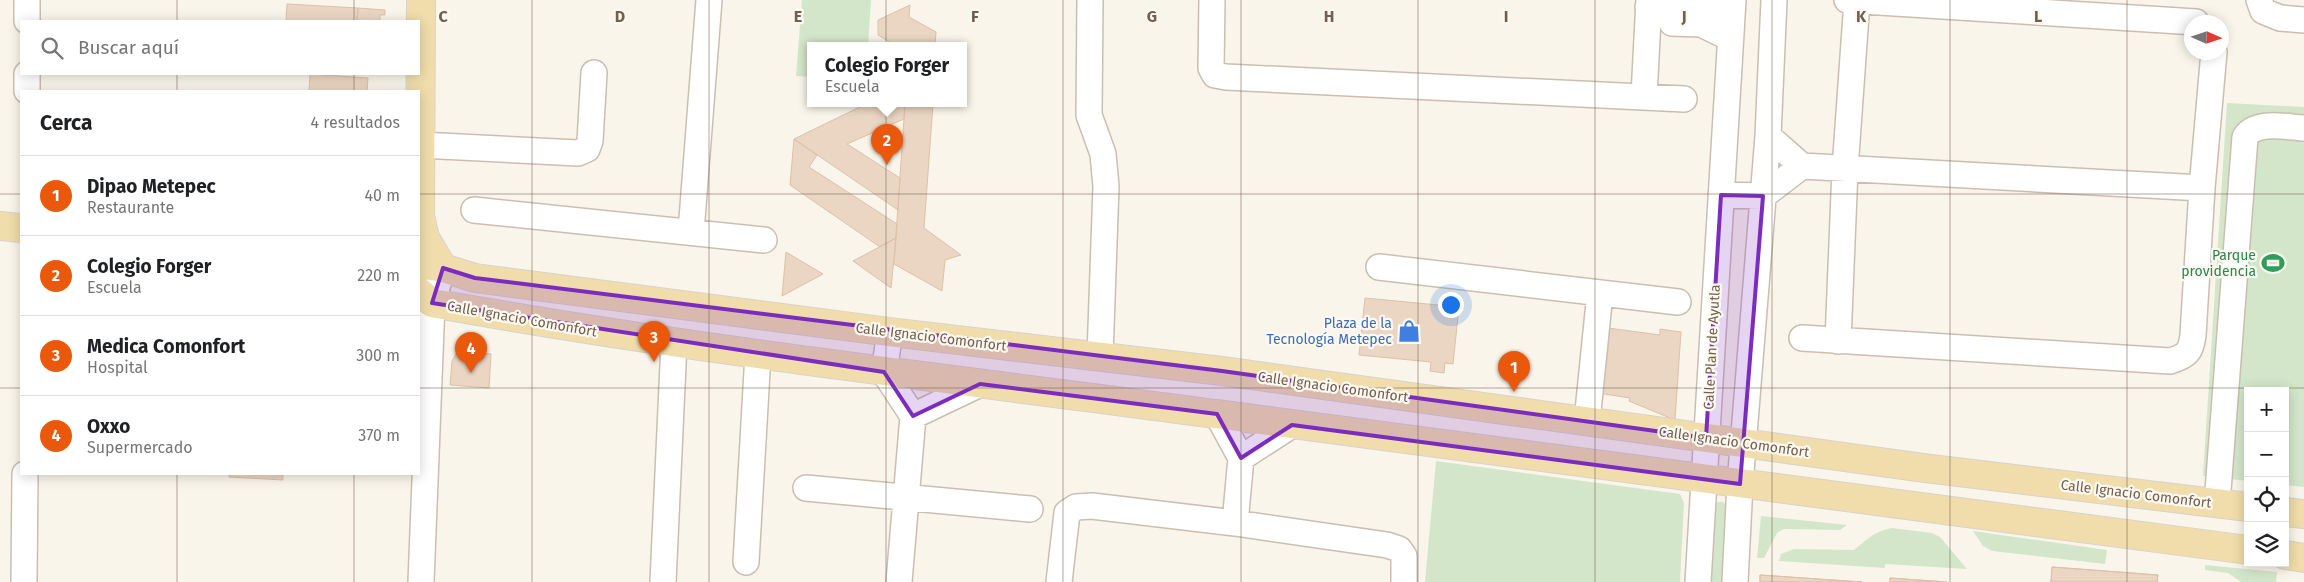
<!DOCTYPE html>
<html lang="es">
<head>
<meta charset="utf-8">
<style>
	body { margin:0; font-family:"Fira Sans",sans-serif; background:#f6f6f6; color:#202124 }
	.controls { position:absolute; right:15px; bottom:15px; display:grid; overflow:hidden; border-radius:0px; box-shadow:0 2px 12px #0003 }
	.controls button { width:45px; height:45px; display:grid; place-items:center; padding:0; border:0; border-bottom:1px solid #e0e0e0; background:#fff; color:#202124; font:25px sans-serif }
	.compass { position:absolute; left:2184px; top:15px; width:45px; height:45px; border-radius:50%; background:#fff; box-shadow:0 2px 12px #0003; rotate:93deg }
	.you { position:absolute; left:1450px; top:304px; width:18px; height:18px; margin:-12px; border:4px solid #fff; border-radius:50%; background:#1a73e8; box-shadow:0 0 0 8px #1a73e833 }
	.badge { display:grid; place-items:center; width:32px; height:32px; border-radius:50%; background:#ea580c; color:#fff; font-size:16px; font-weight:700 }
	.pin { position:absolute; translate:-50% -41px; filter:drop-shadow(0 1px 2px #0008) }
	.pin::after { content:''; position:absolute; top:26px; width:18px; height:15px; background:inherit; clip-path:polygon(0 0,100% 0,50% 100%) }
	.popup { position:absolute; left:807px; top:42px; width:160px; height:65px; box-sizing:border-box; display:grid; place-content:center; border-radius:0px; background:#fff; filter:drop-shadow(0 1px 4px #0005); font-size:16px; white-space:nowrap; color:#757577 }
	.popup b { font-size:19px; color:#202124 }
	.popup::after { content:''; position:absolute; left:50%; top:100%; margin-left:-10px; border:10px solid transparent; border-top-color:#fff }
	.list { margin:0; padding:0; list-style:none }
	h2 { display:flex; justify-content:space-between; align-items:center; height:65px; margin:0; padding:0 20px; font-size:21px }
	h2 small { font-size:16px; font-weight:400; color:#757577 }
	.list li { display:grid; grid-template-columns:32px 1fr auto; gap:15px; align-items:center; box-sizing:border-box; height:80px; padding:0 20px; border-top:1px solid #e0e0e0 }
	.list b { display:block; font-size:19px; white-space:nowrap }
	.list p { margin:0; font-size:16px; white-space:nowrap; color:#757577 }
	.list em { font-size:16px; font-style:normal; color:#757577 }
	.icon { flex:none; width:28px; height:28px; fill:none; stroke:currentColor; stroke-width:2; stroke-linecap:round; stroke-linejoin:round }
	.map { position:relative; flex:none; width:2304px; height:582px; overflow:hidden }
	.search { position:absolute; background:#fff; box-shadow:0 2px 12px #0003; left:20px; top:20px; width:400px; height:55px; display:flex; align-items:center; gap:12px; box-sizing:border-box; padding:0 18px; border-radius:0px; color:#757577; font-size:19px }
	.panel { position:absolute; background:#fff; box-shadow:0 2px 12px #0003; left:20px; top:90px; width:400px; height:385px; border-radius:0px }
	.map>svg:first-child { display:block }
	.green { fill:#d3e6ca }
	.building { fill:#ead6c3; stroke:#ddc1a7 }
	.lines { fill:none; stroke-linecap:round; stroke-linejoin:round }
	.minor-casing { stroke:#cbbeb1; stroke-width:28 }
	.major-casing { stroke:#d8d2ce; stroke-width:30 }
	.minor { stroke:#fff; stroke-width:25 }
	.major { stroke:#f0ddab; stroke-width:28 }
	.marked { fill:#7b2cbf; fill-opacity:0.2; stroke:#7b2cbf; stroke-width:4; stroke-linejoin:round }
	.grid { fill:none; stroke:#725f50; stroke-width:1; stroke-opacity:0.55 }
	.labels { text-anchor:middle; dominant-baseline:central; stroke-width:4.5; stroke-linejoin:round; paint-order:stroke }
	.leisure-label { font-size:14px; fill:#27864d; stroke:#fdf9f0; text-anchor:end }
	.street-label { font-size:14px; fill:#725f50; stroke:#fdf9f0 }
	.shop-label { font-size:14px; fill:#366cbe; stroke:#fdf9f0; text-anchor:end }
	.grid-label { font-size:16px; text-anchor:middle; font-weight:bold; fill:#725f50; stroke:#fdf9f0; stroke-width:4.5; stroke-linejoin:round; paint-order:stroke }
</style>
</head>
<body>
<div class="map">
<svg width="2304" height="582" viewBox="0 0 2304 582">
	<rect width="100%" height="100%" fill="#faf5ea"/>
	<path class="green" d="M 802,0 L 871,0 L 868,46 L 811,46 L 811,77 L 796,76 Z
		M 2227,103 L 2304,107 L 2304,487 L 2285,485 L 2285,391 L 2248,391 L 2248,481 L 2203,476 Z
		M 1436,461 L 1680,494 L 1684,503 L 1680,582 L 1425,582 Z
		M 1718,502 L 1723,502 L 1727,505 L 1724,582 L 1710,582 L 1714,505 Z
		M 1761,516 L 1847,525 L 1840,530 L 1784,529 L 1777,533 L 1764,558 L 1757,558 Z
		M 1892,528 L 1932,533 L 1940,537 L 1967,569 L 1885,564 L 1885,568 L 1779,561 L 1781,554 L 1794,549 L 1854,550 C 1868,539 1873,532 1892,528 Z
		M 1973,531 L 2107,550 L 2105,564 L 1992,551 L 1983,546 Z
		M 2205,565 L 2277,572 L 2276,582 L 2241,582 L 2228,573 L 2205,570 Z"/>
	<path class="building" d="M 287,4 L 358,8 L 357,21 L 286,21 Z
		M 910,5 L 909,17 L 936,32 L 935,46 L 897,46 L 878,35 L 878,20 Z
		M 358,8 L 385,10 L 385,15 L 380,15 L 380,21 L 357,21 Z
		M 310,74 L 368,78 L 367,91 L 309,91 Z
		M 866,104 L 905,104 L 904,119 L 847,144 L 900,178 L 898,210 L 794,139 Z
		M 905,104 L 933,104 L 924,228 L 961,255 L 945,260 L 942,291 L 894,264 Z
		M 794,139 L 817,155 L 809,167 L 897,224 L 896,238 L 880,247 L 790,185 Z
		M 896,238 L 891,288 L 853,261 Z
		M 786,252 L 823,274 L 782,296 Z
		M 1365,298 L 1459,307 L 1453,364 L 1445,363 L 1444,373 L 1430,371 L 1431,362 L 1359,355 Z
		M 1608,328 L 1660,335 L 1660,329 L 1681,332 L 1675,420 L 1629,401 L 1630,398 L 1598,393 Z
		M 457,352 L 491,354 L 489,388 L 450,385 L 452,361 Z
		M 229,474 L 283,474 L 283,480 L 229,477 Z
		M 2052,567 L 2158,575 L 2157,582 L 2051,582 Z
		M 2052,567 L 2158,575 L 2157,582 L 2051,582 Z
		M 1760,575 L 1862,582 L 1760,582 Z
		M 1760,575 L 1862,582 L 1760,582 Z
		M 1890,578 L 1947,582 L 1890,582 Z
		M 1890,578 L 1947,582 L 1890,582 Z"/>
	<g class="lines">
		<defs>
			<path id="minor" d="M 27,0 L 27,21
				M 1090,0 L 1089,115 L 1103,154 L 1106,186 L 1100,356
				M 1212,0 L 1211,68 L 1215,75 L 1226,77 L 1684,99
				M 1847,0 L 2196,22
				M 2259,0 L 2263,11 L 2280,18 L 2304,20
				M 1648,7 L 1701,10 L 1733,3
				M 1672,23 L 1701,24 L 1730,38
				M 27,74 L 27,91
				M 1644,96 L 1649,0
				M 1768,136 L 1802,166 L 2202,188
				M 420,145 L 578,153 L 587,149 L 590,141 L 594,73
				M 1721,195 L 1763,196 L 1802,166
				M 474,210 L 764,240
				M 691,232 L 709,0
				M 1379,267 L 1678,302
				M 890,332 L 884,372 L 913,416 L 899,582
				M 1802,338 L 2170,361 C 2187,356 2191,352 2193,335 L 2202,188 L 2214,52
				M 1838,341 L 1845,169 L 1857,1
				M 1217,414 L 1241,458 L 1235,523
				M 913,416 L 980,384
				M 1587,421 L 1600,293
				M 1241,458 L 1292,425
				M 806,488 L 1030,509
				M 2217,504 L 2245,137 C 2256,120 2286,127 2304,128
				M 746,562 L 758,354
				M 24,582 L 25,474
				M 421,582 L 432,303 L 443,268
				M 663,582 L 674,343
				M 1059,582 L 1067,513 L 1076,507 L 1092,506 L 1235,523 L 1387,545 L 1399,549 L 1404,556 L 1404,582
				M 1698,582 L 1733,0
				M 1735,582 L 1740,484 L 1768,136 L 1774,0"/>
			<path id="major" d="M 421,0 L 420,216 L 425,238 L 443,268
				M 0,226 L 21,228
				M 419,264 L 443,268 L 475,278 L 890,332 L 1222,371 L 1924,468 L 2248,507
				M 419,292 L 432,303 C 692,350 954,379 1216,414 C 1560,460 1904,506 2248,550
				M 2285,512 L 2304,514
				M 2285,555 L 2304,558"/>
		</defs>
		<use href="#minor" class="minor-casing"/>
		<use href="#major" class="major-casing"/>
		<use href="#minor" class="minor"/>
		<use href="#major" class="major"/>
	</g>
	<path class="marked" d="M 1721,195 L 1763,196 L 1740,484 L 1292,425 L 1241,458 L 1217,414 L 980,384 L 913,416 L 884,372 L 432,303 L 443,268 L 475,278 L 1222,371 L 1706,438 Z"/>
	<path class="grid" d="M 177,0 L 177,21M 354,0 L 354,21M 532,0 L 532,582M 709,0 L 709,582M 886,0 L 886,582M 1063,0 L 1063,582M 1241,0 L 1241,582M 1418,0 L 1418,582M 1595,0 L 1595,582M 1772,0 L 1772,582M 1950,0 L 1950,582M 2127,0 L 2127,582M 177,74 L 177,91M 354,74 L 354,91M 0,194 L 21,194M 419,194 L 2304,194M 0,388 L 21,388M 419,388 L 2304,388M 177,474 L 177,582M 354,474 L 354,582"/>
	<defs>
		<symbol id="stadium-bare" viewBox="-9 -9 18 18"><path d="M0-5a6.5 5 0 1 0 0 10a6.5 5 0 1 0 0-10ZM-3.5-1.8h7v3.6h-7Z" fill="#2e9e5b" stroke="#fdf9f0" stroke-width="2.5" paint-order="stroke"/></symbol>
		<symbol id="shop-bare" viewBox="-9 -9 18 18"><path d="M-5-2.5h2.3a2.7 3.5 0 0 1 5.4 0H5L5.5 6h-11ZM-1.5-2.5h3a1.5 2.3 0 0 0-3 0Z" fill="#3f7fe0" stroke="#fdf9f0" stroke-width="2.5" paint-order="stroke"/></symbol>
	</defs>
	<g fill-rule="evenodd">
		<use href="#stadium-bare" x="2257" y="247" width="32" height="32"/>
		<use href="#shop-bare" x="1393" y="315" width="32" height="32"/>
	</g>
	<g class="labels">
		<g class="leisure-label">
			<text x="2256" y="255">Parque<tspan x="2256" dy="16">providencia</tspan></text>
		</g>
		<g class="street-label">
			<text transform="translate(522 319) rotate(10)">Calle Ignacio Comonfort</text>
			<text transform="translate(931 337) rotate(7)">Calle Ignacio Comonfort</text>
			<text transform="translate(1712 347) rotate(-87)">Calle Plan de Ayutla</text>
			<text transform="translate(1333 387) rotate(8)">Calle Ignacio Comonfort</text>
			<text transform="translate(1734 442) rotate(8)">Calle Ignacio Comonfort</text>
			<text transform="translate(2136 494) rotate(7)">Calle Ignacio Comonfort</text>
		</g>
		<g class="shop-label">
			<text x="1392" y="323">Plaza de la<tspan x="1392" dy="16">Tecnología Metepec</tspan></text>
		</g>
	</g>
	<g class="grid-label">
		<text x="443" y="22">C</text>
		<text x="620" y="22">D</text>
		<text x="798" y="22">E</text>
		<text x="975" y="22">F</text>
		<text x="1152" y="22">G</text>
		<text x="1329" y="22">H</text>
		<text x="1506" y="22">I</text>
		<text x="1684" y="22">J</text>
		<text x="1861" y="22">K</text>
		<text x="2038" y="22">L</text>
	</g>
</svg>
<div class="controls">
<button>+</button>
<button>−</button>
<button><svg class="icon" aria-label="locate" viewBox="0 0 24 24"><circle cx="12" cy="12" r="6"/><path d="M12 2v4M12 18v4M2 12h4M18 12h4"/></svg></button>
<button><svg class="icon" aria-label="layers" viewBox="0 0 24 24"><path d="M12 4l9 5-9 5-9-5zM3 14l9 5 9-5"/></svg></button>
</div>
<svg class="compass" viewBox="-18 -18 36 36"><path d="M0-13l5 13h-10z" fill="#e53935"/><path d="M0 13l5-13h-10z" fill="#757577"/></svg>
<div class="you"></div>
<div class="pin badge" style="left:1514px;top:392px">1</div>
<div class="pin badge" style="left:887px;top:165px">2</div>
<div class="popup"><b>Colegio Forger</b>Escuela</div>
<div class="pin badge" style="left:654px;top:362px">3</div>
<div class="pin badge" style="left:471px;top:373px">4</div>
<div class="search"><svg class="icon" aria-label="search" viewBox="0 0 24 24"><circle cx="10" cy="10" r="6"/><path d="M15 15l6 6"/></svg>Buscar aquí</div>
<section class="panel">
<h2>Cerca<small>4 resultados</small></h2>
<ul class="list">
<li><span class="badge">1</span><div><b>Dipao Metepec</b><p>Restaurante</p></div><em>40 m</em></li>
<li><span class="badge">2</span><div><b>Colegio Forger</b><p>Escuela</p></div><em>220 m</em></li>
<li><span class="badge">3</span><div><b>Medica Comonfort</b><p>Hospital</p></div><em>300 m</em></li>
<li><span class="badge">4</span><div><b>Oxxo</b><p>Supermercado</p></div><em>370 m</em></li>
</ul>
</section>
</div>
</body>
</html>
